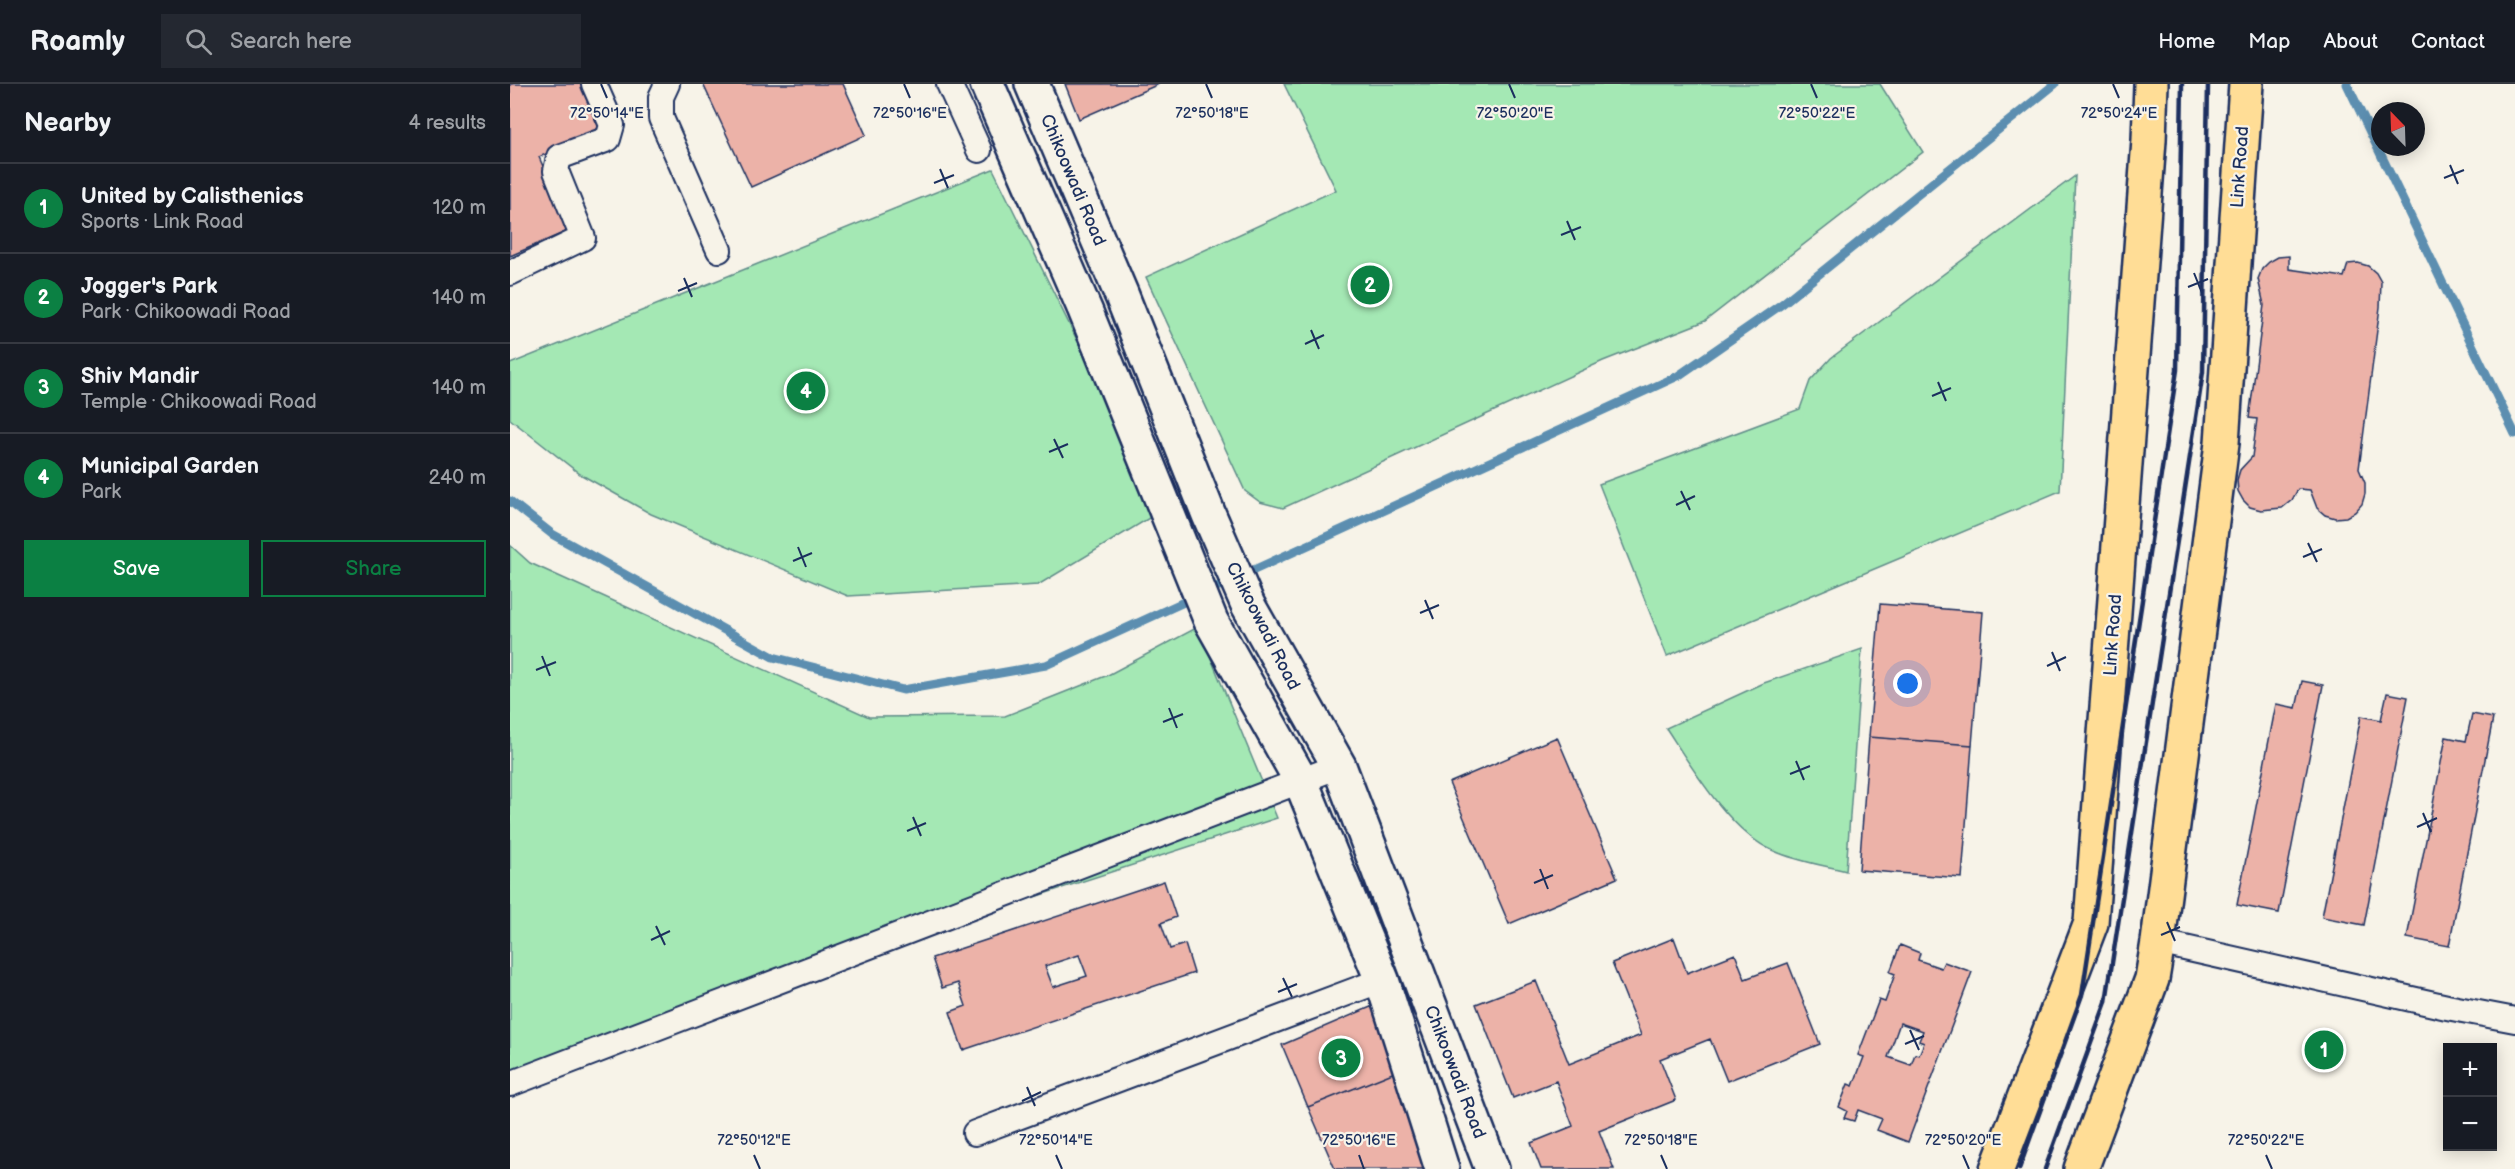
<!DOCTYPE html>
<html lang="en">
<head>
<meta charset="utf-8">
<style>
	body { margin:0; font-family:"Balsamiq Sans",sans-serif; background:#242831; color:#f1f3f6 }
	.controls { position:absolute; right:18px; bottom:18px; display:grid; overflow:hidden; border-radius:0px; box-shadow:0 3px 15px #0003 }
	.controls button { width:54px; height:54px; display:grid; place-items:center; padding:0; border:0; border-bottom:2px solid #363941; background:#171b24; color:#f1f3f6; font:30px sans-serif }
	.compass { position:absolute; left:1861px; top:18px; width:54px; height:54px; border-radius:50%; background:#171b24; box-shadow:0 3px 15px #0003; rotate:337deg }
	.you { position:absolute; left:1398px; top:600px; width:21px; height:21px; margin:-15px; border:4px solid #fff; border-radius:50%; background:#1a73e8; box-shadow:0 0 0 9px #1a73e833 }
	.badge { display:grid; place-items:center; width:39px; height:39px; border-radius:50%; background:#0b8043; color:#fff; font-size:20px; font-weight:700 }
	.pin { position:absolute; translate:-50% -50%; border:3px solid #fff; box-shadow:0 2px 6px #0006 }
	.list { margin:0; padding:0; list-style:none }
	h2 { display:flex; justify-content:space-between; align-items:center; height:78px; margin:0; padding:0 24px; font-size:26px }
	h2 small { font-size:20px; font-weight:400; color:#9ea1a6 }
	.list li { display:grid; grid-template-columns:39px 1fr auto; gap:18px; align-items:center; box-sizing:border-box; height:90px; padding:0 24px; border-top:2px solid #363941 }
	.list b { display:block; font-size:22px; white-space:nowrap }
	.list p { margin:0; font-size:20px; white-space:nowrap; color:#9ea1a6 }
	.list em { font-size:20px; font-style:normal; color:#9ea1a6 }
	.actions { display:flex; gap:12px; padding:18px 24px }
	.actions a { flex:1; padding:14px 0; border:2px solid #0b8043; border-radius:0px; text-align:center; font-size:21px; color:#0b8043 }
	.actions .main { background:#0b8043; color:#fff }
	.icon { flex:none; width:33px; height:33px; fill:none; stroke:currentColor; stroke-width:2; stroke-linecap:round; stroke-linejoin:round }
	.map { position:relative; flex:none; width:2005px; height:1085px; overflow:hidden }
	header { display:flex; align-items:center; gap:36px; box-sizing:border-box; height:84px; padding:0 30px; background:#171b24; border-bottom:2px solid #363941 }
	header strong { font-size:28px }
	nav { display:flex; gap:33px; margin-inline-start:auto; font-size:21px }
	.search { width:420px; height:54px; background:#242831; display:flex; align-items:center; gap:15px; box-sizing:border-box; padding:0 21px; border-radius:0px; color:#9ea1a6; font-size:22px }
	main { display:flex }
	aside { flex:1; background:#171b24 }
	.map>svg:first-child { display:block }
	.green { fill:#a4e8b4; stroke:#608c89; stroke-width:1.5 }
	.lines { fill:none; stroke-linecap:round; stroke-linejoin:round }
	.stream { stroke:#5b8eb0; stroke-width:9 }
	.building { fill:#ecb2a8; stroke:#1b2f5e; stroke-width:1.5; fill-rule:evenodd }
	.street-casing { stroke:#1b2f5e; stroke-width:28 }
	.secondary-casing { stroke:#1b2f5e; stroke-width:38 }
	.primary-casing { stroke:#1b2f5e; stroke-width:38 }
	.street { stroke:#f7f3e8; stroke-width:24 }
	.secondary { stroke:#f7f3e8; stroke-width:33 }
	.primary { stroke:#ffdd96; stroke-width:33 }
	.rail { stroke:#1b2f5e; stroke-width:4.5 }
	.ticks { fill:none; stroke:#1b2f5e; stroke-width:2 }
	.labels { text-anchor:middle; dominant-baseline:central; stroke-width:4.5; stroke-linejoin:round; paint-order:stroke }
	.street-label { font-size:18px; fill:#1b2f5e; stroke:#f7f3e8 }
	.ticks-label { font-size:15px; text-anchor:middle; fill:#1b2f5e; stroke:#f7f3e8; stroke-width:4.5; stroke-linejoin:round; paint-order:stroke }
</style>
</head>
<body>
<header>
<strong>Roamly</strong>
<div class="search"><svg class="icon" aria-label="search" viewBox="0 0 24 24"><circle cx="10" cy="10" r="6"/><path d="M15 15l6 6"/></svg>Search here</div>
<nav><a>Home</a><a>Map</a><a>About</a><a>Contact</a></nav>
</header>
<main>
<aside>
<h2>Nearby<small>4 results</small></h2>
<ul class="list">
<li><span class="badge">1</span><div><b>United by Calisthenics</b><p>Sports · Link Road</p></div><em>120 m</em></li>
<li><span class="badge">2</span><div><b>Jogger's Park</b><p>Park · Chikoowadi Road</p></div><em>140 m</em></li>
<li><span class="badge">3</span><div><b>Shiv Mandir</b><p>Temple · Chikoowadi Road</p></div><em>140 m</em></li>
<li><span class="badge">4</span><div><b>Municipal Garden</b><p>Park</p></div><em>240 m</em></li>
</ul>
<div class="actions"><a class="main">Save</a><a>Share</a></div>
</aside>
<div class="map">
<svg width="2005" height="1085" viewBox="0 0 2005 1085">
	<rect width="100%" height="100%" fill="#f7f3e8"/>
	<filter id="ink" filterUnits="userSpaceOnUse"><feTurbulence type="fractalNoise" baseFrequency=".0167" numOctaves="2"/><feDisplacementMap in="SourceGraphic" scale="12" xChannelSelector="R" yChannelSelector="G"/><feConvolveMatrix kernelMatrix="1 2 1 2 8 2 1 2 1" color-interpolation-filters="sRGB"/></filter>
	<g filter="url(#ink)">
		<path class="green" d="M 774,0 L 1370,0 L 1413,68 L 1195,237 L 1093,277 L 773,424 L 750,418 L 735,407 L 636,193 L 826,106 Z
			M 483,85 L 651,427 L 528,501 L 338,512 L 141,430 L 70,390 L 0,335 L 0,280 Z
			M 1565,92 L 1550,407 L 1157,572 L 1089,400 L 1290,325 L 1300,297 L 1321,274 Z
			M 0,461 L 20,479 L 359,633 L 495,632 L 598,591 L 688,543 L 767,734 L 337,874 L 0,1008 Z
			M 1352,565 L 1336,787 C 1312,781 1286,777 1264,767 C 1221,750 1181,682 1156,644 L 1254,599 Z"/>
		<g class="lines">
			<path class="stream" d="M 1837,0 L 2005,350
				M 0,417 L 42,450 L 263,573 L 393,606 L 536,581 L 1168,292 L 1272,220 L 1545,0"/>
		</g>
		<path class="building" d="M 0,0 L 78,0 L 97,45 L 29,73 L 60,146 L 0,172 Z
			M 193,0 L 333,0 L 356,51 L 241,103 Z
			M 555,0 L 649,0 L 569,35 Z
			M 1779,172 L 1779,185 L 1834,193 L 1838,180 L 1848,179 L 1858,182 L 1866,189 L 1871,198 L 1870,223 L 1849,385 L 1855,399 L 1855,410 L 1852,420 L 1845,428 L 1836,433 L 1825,434 L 1815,431 L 1807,424 L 1800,406 L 1788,405 L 1782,416 L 1772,424 L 1751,426 L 1740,423 L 1733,416 L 1728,407 L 1727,396 L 1730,386 L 1742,373 L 1747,335 L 1739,334 L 1754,221 L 1748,195 L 1752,185 L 1759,178 L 1768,173 Z
			M 1370,520 L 1473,528 L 1462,661 L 1359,653 Z
			M 1792,597 L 1813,601 L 1769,829 L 1727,821 L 1766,620 L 1786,624 Z
			M 1877,609 L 1898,613 L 1854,841 L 1812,833 L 1851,632 L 1871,636 Z
			M 1962,630 L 1983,634 L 1939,862 L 1897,854 L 1936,653 L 1956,657 Z
			M 1047,653 L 1107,794 L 999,840 L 939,699 Z
			M 1359,653 L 1462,661 L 1452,794 L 1349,786 Z
			M 654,797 L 666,833 L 651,839 L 660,865 L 675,860 L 684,889 L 453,966 L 440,928 L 456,922 L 448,899 L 432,904 L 422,874 ZM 569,871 L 577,892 L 543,903 L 535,882 Z
			M 1164,854 L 1177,889 L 1225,870 L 1235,895 L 1278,879 L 1310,960 L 1217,997 L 1200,955 L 1150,975 L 1166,1016 L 1089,1047 L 1104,1085 L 1031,1085 L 1021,1059 L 1063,1042 L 1046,997 L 1003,1014 L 966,920 L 1026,897 L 1059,980 L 1131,951 L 1102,879 Z
			M 1390,861 L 1410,869 L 1408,876 L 1431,884 L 1434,878 L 1462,888 L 1398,1058 L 1367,1046 L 1372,1035 L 1348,1026 L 1344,1037 L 1334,1034 L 1337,1027 L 1329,1023 L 1338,1000 L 1343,1002 L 1354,973 L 1348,971 L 1369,916 L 1375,918 L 1385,890 L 1380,888 ZM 1390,939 L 1413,947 L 1409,957 L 1414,959 L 1409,971 L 1405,970 L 1401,981 L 1378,973 Z
			M 863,922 L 890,986 L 798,1023 L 772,961 Z
			M 890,986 L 920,1085 L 825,1085 L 798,1023 Z"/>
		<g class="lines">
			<defs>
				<path id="street" d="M 157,0 L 151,13 L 151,34 L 209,166
					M 439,0 L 469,66
					M 0,189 L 73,154 L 46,87 L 49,73 L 98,55 L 102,41 L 84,0
					M 1648,858 L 1937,923 L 2005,936
					M 0,1000 L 829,682
					M 465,1049 L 872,896"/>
				<path id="secondary" d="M 477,0 L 575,226 L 701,537 L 790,695 L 872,896 L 932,1085
					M 522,0 L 612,212 L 699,431 L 738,521 L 829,682 L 982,1085"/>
				<path id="primary" d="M 1487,1085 L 1581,839 L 1639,56 L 1641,0
					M 1571,1085 L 1642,895 L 1648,858 L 1712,359 L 1736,0"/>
			</defs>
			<use href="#street" class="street-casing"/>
			<use href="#secondary" class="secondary-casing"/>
			<use href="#primary" class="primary-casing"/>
			<use href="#street" class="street"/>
			<use href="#secondary" class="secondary"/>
			<use href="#primary" class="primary"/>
			<path class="rail" d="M 1509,1085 L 1572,911 L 1667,286 L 1672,0
				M 1535,1085 L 1596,918 L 1693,288 L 1698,0"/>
		</g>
	</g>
	<path class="ticks" d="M 91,0 L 97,14M 394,0 L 400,14M 696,0 L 702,14M 999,0 L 1005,14M 1301,0 L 1307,14M 1603,0 L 1609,14M 1940,81 L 1948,100M 430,85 L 438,104M 1934,94 L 1954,86M 424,99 L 444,91M 1057,137 L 1065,156M 1051,151 L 1071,143M 1684,189 L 1692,209M 174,194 L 182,213M 1678,203 L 1698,195M 168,207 L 187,199M 801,246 L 809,265M 795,260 L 814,251M 1428,298 L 1436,317M 1422,312 L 1441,304M 544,355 L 553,374M 539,368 L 558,360M 1171,407 L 1180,426M 1166,421 L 1185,412M 1798,459 L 1807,478M 288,463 L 296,483M 1793,473 L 1812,465M 283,477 L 302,469M 915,516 L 923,535M 910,529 L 929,521M 1542,568 L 1550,587M 32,572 L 40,592M 1537,582 L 1556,573M 26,586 L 46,578M 659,624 L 667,644M 653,638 L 673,630M 1286,677 L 1294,696M 1280,690 L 1300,682M 1913,729 L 1921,748M 403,733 L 411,752M 1907,743 L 1927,734M 397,747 L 416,739M 1030,785 L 1038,805M 1024,799 L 1043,791M 1657,838 L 1665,857M 146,842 L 155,861M 1651,851 L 1670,843M 141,856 L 160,847M 773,894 L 782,913M 768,908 L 787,900M 1400,946 L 1409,966M 1395,960 L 1414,952M 517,1003 L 525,1022M 512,1017 L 531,1008M 244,1071 L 250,1085M 546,1071 L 552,1085M 849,1071 L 854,1085M 1151,1071 L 1157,1085M 1453,1071 L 1459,1085M 1756,1071 L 1762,1085"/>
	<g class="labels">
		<g class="street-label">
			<text transform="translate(1730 83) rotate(-86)">Link Road</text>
			<text transform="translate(563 96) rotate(67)">Chikoowadi Road</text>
			<text transform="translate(753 542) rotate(63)">Chikoowadi Road</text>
			<text transform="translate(1603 551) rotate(-86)">Link Road</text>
			<text transform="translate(945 988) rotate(69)">Chikoowadi Road</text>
		</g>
	</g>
	<g class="ticks-label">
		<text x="97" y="34">72°50'14"E</text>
		<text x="400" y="34">72°50'16"E</text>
		<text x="702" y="34">72°50'18"E</text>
		<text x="1005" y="34">72°50'20"E</text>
		<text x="1307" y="34">72°50'22"E</text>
		<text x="1609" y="34">72°50'24"E</text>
		<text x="244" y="1061">72°50'12"E</text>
		<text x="546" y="1061">72°50'14"E</text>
		<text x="849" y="1061">72°50'16"E</text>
		<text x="1151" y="1061">72°50'18"E</text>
		<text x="1453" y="1061">72°50'20"E</text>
		<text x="1756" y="1061">72°50'22"E</text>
	</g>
</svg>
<div class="controls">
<button>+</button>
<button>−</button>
</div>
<svg class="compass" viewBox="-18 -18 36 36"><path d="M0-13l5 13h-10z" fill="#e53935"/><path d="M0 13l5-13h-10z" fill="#9ea1a6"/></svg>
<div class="you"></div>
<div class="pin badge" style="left:1814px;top:966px">1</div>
<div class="pin badge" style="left:860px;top:201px">2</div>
<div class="pin badge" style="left:831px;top:974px">3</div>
<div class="pin badge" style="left:296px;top:307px">4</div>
</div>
</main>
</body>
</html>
